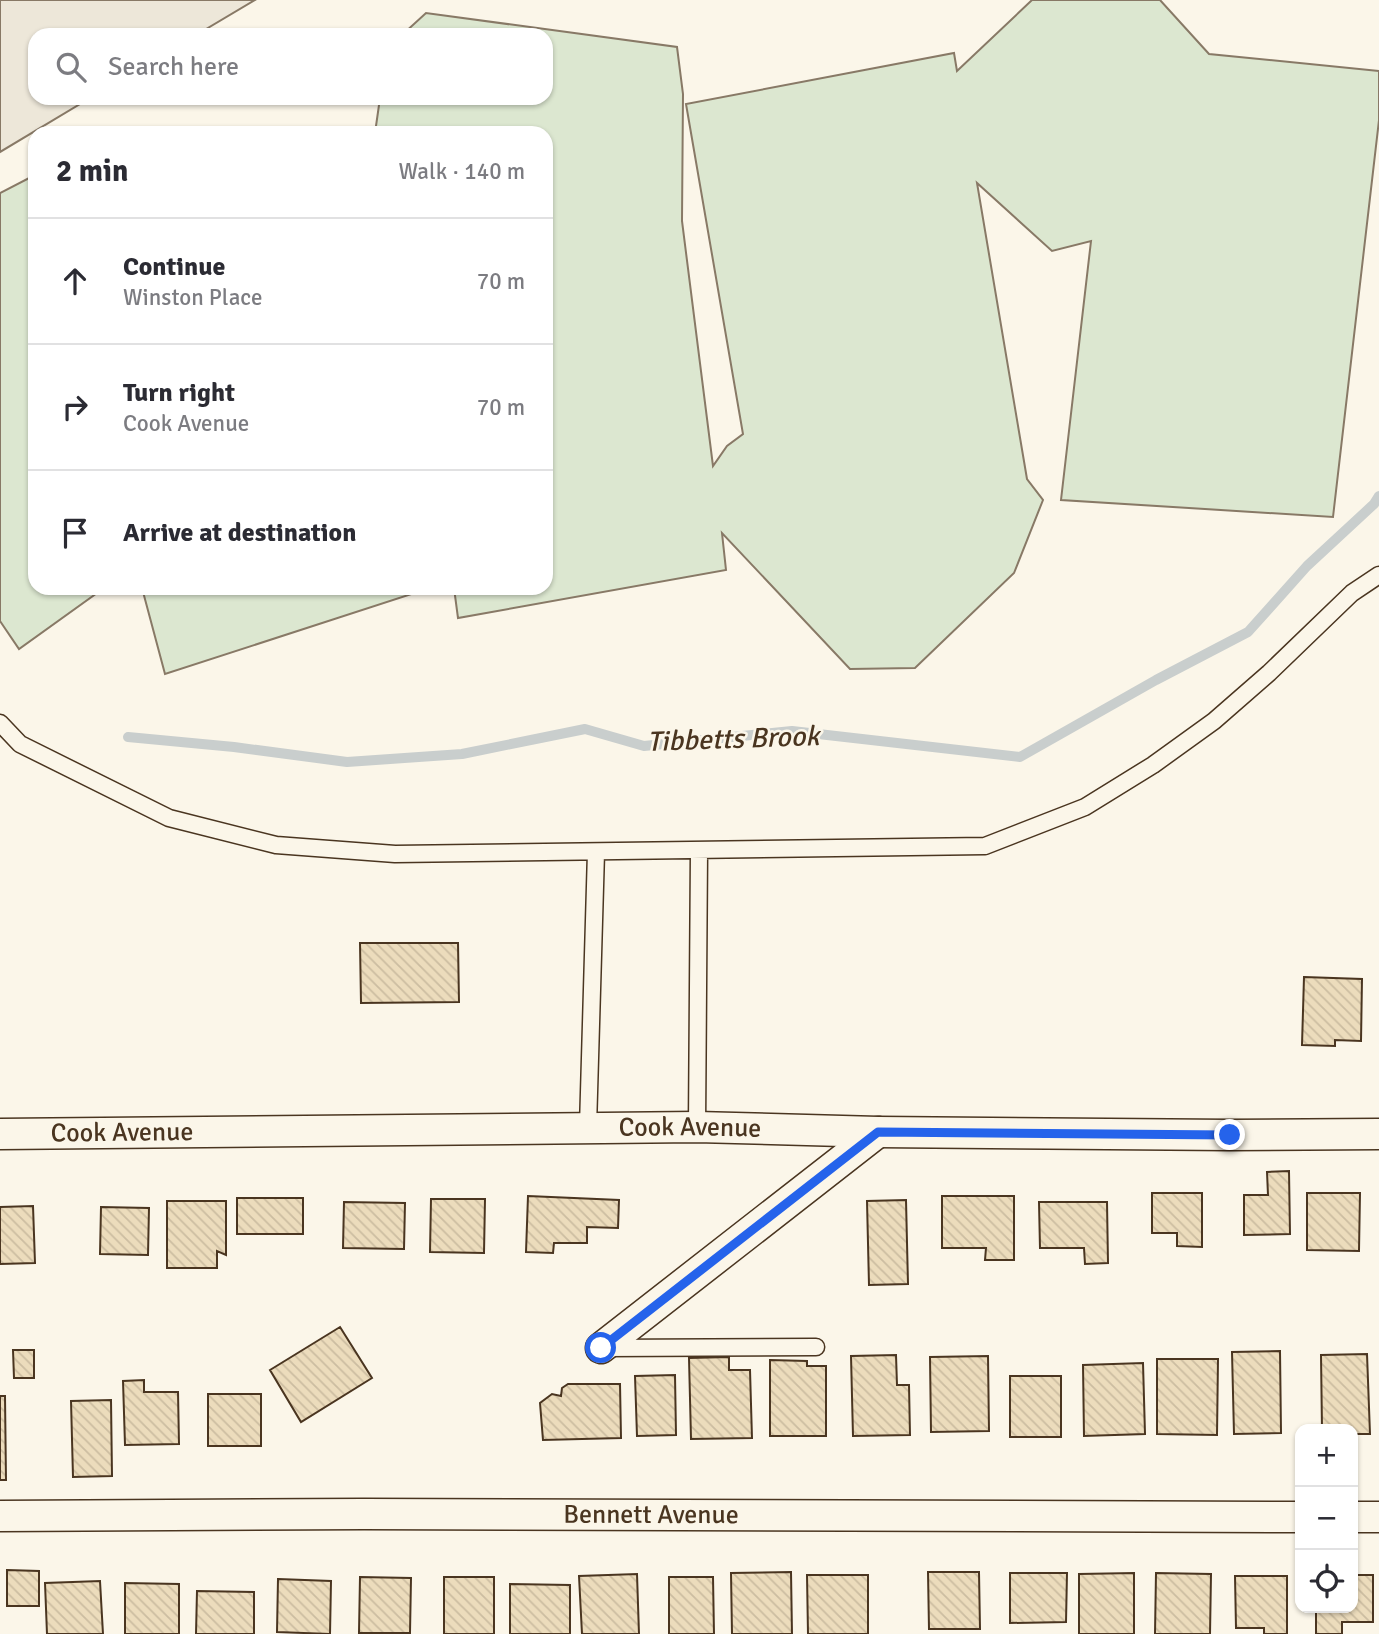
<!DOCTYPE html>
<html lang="en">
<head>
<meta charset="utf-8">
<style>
	body { margin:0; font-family:Signika,sans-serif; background:#f7f7f7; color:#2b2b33 }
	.controls { position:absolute; right:21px; bottom:21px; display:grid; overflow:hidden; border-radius:14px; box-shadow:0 2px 5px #0004 }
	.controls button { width:63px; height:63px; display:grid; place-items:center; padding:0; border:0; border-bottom:2px solid #e1e1e2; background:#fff; color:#2b2b33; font:35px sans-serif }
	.stop { position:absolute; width:21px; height:21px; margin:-16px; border:5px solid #2563eb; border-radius:50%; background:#fff }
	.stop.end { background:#2563eb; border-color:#fff; box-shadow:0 2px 7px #0008 }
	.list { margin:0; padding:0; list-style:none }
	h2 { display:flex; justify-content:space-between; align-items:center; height:91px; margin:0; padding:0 28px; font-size:30px }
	h2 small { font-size:23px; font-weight:400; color:#7c7c81 }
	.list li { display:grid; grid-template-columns:46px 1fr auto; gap:21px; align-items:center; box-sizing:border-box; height:126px; padding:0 28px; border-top:2px solid #e1e1e2 }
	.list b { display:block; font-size:26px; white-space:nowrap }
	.list p { margin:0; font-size:23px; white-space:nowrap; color:#7c7c81 }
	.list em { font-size:23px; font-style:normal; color:#7c7c81 }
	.icon { flex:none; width:38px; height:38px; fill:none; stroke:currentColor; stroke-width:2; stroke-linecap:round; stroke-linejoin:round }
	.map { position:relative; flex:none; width:1379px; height:1634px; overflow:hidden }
	.search { position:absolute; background:#fff; box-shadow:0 2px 5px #0004; left:28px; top:28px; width:525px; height:77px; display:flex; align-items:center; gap:18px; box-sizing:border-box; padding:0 24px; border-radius:21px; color:#7c7c81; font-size:26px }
	.panel { position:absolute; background:#fff; box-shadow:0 2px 5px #0004; left:28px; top:126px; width:525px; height:469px; border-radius:21px }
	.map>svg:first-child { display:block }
	.garden { fill:#dce7d0; stroke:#887966; stroke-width:2 }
	.parking { fill:#ede7d9; stroke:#887966; stroke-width:2 }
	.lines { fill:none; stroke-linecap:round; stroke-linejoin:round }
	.stream { stroke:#c9cecd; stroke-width:10 }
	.building { fill:url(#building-back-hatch); stroke:#4a3520; stroke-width:2 }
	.service-casing { stroke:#4a3520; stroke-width:19 }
	.minor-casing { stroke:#4a3520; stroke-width:33 }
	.service { stroke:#fbf6e9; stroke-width:16 }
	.minor { stroke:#fbf6e9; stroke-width:30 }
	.route { stroke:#2563eb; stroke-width:9 }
	.labels { text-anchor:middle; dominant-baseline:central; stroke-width:5; stroke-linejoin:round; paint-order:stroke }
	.street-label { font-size:26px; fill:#4a3520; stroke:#fbf6e9 }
	.water-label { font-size:28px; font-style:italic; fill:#4a3520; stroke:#fbf6e9 }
</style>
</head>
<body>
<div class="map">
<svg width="1379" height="1634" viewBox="0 0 1379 1634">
	<defs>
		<pattern id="building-back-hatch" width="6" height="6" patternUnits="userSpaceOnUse" patternTransform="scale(1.75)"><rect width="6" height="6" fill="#ecdcbc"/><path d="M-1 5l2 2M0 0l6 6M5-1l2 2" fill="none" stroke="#ccbda1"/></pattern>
	</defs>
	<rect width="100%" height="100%" fill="#fbf6e9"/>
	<path class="garden" d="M 1032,0 L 1160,0 L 1209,54 L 1379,71 L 1379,120 L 1333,517 L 1061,500 L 1091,241 L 1052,251 L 977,183 L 1027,479 L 1043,500 L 1014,573 L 915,668 L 850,669 L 722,533 L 726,570 L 458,618 L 454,588 L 546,588 L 546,133 L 375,133 L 380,98 L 546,98 L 546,35 L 402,35 L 426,13 L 677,47 L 683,94 L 682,221 L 713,466 L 727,446 L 743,434 L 686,104 L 954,53 L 957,71 Z
		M 35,175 L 35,588 L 104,588 L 19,649 L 0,621 L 0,193 Z
		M 142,588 L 423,588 L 424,590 L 165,674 Z"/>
	<path class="parking" d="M 0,0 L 255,0 L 196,35 L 35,35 L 35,98 L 90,98 L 0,152 Z"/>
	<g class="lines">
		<path class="stream" d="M 128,737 L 234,747 L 347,762 L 462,754 L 585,729 L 644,746 L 792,731 L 1020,757 L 1156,680 L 1248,632 L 1307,566 L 1374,504 L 1379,496"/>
	</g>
	<path class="building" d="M 360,943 L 458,943 L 459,1002 L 361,1003 Z
		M 1304,977 L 1362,979 L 1361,1041 L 1335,1040 L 1335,1046 L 1302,1045 Z
		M 1289,1171 L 1290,1234 L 1244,1235 L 1244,1195 L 1268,1195 L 1267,1172 Z
		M 1152,1193 L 1202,1193 L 1202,1247 L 1177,1246 L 1177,1233 L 1152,1233 Z
		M 1307,1193 L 1360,1193 L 1359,1251 L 1307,1250 Z
		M 528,1196 L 619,1200 L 618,1228 L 587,1227 L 587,1243 L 554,1243 L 553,1253 L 526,1252 Z
		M 942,1196 L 1014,1196 L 1014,1260 L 985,1260 L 986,1248 L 942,1248 Z
		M 237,1198 L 303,1198 L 303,1234 L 237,1234 Z
		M 431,1199 L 485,1199 L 484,1253 L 430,1252 Z
		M 906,1200 L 908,1284 L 869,1285 L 867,1201 Z
		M 167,1201 L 226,1201 L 226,1255 L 217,1251 L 217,1268 L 167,1268 Z
		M 344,1202 L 405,1203 L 404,1249 L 343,1248 Z
		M 1039,1202 L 1107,1202 L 1108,1263 L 1085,1264 L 1084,1248 L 1040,1248 Z
		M 33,1206 L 35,1263 L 0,1264 L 0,1207 Z
		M 101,1207 L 149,1208 L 148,1255 L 100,1254 Z
		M 340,1327 L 372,1378 L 301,1422 L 270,1370 Z
		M 13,1350 L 34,1350 L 34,1378 L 14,1378 Z
		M 1280,1351 L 1281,1433 L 1234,1434 L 1232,1352 Z
		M 1367,1354 L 1370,1434 L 1353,1434 L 1353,1429 L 1322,1429 L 1321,1355 Z
		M 896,1355 L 897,1385 L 909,1385 L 910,1435 L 853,1436 L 851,1356 Z
		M 988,1356 L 989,1431 L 931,1432 L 930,1357 Z
		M 729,1357 L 729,1370 L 750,1370 L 752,1438 L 691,1439 L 689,1358 Z
		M 1157,1359 L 1218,1359 L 1217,1435 L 1157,1434 Z
		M 770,1360 L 807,1361 L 807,1366 L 826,1366 L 826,1436 L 770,1436 Z
		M 1143,1363 L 1145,1434 L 1084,1436 L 1083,1365 Z
		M 675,1375 L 676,1435 L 637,1436 L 635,1376 Z
		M 1010,1376 L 1061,1376 L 1061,1437 L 1010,1437 Z
		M 144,1380 L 144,1392 L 178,1392 L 179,1444 L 125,1445 L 123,1381 Z
		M 568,1384 L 620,1384 L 621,1438 L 543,1440 L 540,1403 L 552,1394 L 561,1396 L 562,1388 Z
		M 208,1394 L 261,1394 L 261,1446 L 208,1446 Z
		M 0,1396 L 5,1396 L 6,1480 L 0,1480 Z
		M 111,1400 L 112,1476 L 73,1477 L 71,1401 Z
		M 7,1570 L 39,1571 L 39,1606 L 7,1606 Z
		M 791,1572 L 792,1634 L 732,1634 L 731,1573 Z
		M 928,1572 L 979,1572 L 980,1629 L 929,1629 Z
		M 1010,1573 L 1067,1573 L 1066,1622 L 1010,1623 Z
		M 1134,1573 L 1134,1634 L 1079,1634 L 1079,1574 Z
		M 1156,1573 L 1211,1574 L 1210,1634 L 1155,1634 Z
		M 637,1574 L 639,1634 L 582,1634 L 579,1576 Z
		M 807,1575 L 868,1575 L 868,1634 L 808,1634 Z
		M 1353,1575 L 1373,1575 L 1373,1622 L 1342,1622 L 1342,1634 L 1316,1634 L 1316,1608 L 1353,1608 Z
		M 1235,1576 L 1287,1576 L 1287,1634 L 1264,1634 L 1264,1628 L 1236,1628 Z
		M 360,1577 L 411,1578 L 410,1633 L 359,1633 Z
		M 444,1577 L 494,1577 L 494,1634 L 444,1634 Z
		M 669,1577 L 713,1577 L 714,1634 L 669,1634 Z
		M 278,1579 L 331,1581 L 330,1634 L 277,1632 Z
		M 100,1581 L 103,1634 L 47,1634 L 45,1583 Z
		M 125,1583 L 179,1584 L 179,1634 L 125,1634 Z
		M 510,1584 L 570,1585 L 570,1634 L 510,1634 Z
		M 197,1591 L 254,1592 L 254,1634 L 196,1634 Z"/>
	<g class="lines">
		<defs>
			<path id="service" d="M 0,723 L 20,744 L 169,818 L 276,845 L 395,854 L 985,846 L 1085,807 L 1153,765 L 1214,721 L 1269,673 L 1352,593 L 1379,575
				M 588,1127 L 596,852
				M 697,1127 L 699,851
				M 603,1348 L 816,1347"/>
			<g id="minor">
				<path id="s1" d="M 0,1134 L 697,1127 L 878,1132 L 1230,1135 L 1379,1134"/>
				<path d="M 601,1348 L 878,1132"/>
				<path id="s2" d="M 0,1516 L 364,1514 L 1300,1517"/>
				<path d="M 1353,1517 L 1379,1517"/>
			</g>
		</defs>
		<use href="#service" class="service-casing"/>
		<use href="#minor" class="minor-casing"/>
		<use href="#service" class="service"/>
		<use href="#minor" class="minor"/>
	</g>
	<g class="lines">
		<path class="route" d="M 601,1348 L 878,1132 L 1230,1135"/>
	</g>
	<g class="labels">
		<g class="street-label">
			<text stroke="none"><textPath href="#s1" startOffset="690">Cook Avenue</textPath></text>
			<text stroke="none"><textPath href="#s1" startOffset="122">Cook Avenue</textPath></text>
			<text stroke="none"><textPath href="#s2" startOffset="651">Bennett Avenue</textPath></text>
		</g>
		<g class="water-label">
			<text transform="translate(733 739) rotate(-2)">Tibbetts Brook</text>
		</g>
	</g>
</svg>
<div class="controls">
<button>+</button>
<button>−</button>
<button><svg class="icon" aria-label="locate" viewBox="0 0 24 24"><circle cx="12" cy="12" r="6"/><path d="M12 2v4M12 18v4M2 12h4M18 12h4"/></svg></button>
</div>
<div class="stop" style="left:601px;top:1348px"></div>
<div class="stop end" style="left:1230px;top:1135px"></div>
<div class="search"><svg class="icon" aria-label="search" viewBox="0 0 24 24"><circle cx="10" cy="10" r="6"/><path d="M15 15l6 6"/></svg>Search here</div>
<section class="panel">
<h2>2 min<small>Walk · 140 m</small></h2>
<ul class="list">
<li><svg class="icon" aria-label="ahead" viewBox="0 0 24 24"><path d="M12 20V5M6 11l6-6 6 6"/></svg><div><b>Continue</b><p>Winston Place</p></div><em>70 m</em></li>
<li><svg class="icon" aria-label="right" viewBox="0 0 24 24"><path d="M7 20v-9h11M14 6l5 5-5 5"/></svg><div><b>Turn right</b><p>Cook Avenue</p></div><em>70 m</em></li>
<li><svg class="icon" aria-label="arrive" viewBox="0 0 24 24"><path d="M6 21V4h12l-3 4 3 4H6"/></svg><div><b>Arrive at destination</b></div></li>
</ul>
</section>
</div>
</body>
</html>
